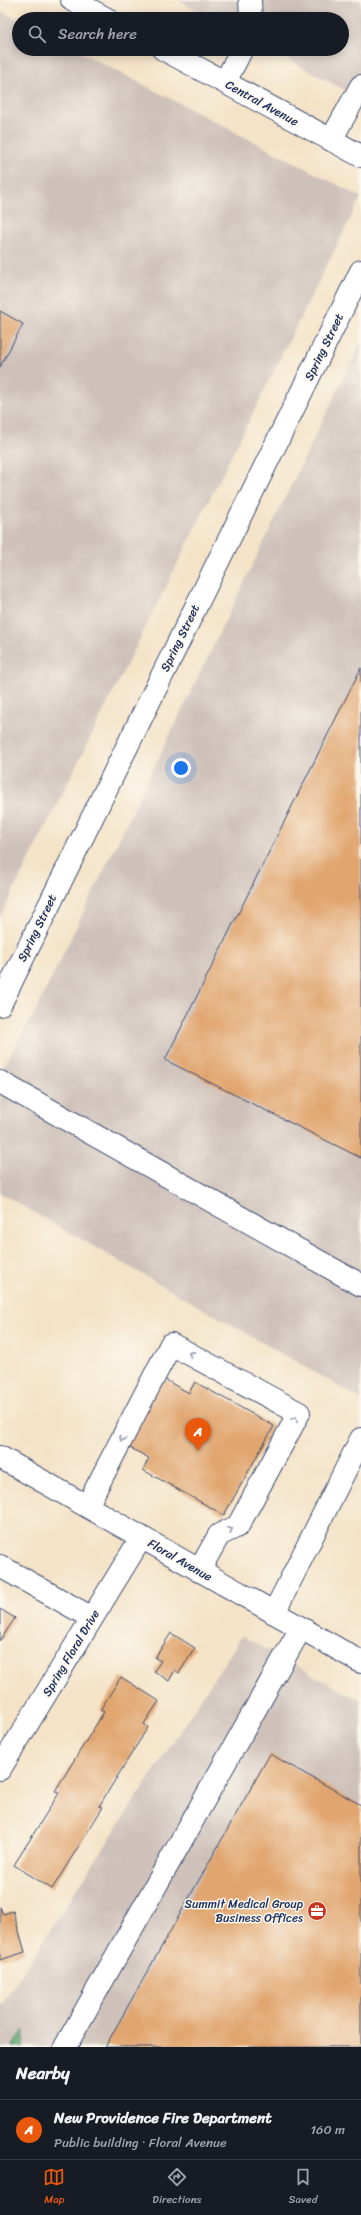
<!DOCTYPE html>
<html lang="en">
<head>
<meta charset="utf-8">
<style>
	body { margin:0; font-family:Sriracha,sans-serif; background:#20242c; color:#f1f3f6 }
	.you { position:absolute; left:181px; top:768px; width:14px; height:14px; margin:-10px; border:3px solid #fff; border-radius:50%; background:#1a73e8; box-shadow:0 0 0 6px #1a73e833 }
	.badge { display:grid; place-items:center; width:26px; height:26px; border-radius:50%; background:#ea580c; color:#fff; font-size:13px; font-weight:700 }
	.pin { position:absolute; translate:-50% -33px; filter:drop-shadow(0 1px 2px #0008) }
	.pin::after { content:''; position:absolute; top:21px; width:14px; height:12px; background:inherit; clip-path:polygon(0 0,100% 0,50% 100%) }
	.list { margin:0; padding:0; list-style:none }
	h2 { display:flex; justify-content:space-between; align-items:center; height:52px; margin:0; padding:0 16px; font-size:17px }
	h2 small { font-size:13px; font-weight:400; color:#9ea1a6 }
	.list li { display:grid; grid-template-columns:26px 1fr auto; gap:12px; align-items:center; box-sizing:border-box; height:60px; padding:0 16px; border-top:1px solid #363941 }
	.list b { display:block; font-size:15px; white-space:nowrap }
	.list p { margin:0; font-size:13px; white-space:nowrap; color:#9ea1a6 }
	.list em { font-size:13px; font-style:normal; color:#9ea1a6 }
	.icon { flex:none; width:22px; height:22px; fill:none; stroke:currentColor; stroke-width:2; stroke-linecap:round; stroke-linejoin:round }
	.map { position:relative; flex:none; width:361px; height:2047px; overflow:hidden }
	.search { position:absolute; background:#171b24; box-shadow:0 2px 10px #0003; left:12px; right:12px; top:12px; height:44px; display:flex; align-items:center; gap:10px; box-sizing:border-box; padding:0 14px; border-radius:22px; color:#9ea1a6; font-size:15px }
	.sheet { height:112px; background:#171b24 }
	nav { display:flex; justify-content:space-around; align-items:center; box-sizing:border-box; height:56px; border-top:1px solid #363941; background:#171b24; font-size:11px; color:#9ea1a6 }
	nav a { display:grid; justify-items:center; gap:2px }
	nav .on { color:#ea580c }
	.map>svg:first-child { display:block }
	.industrial { fill:#cec1ba }
	.forest { fill:#68b078; stroke:#42706b }
	.building { fill:#e1a66f }
	.lines { fill:none; stroke-linecap:round; stroke-linejoin:round }
	.minor-casing { stroke:#3c4a6e; stroke-width:24 }
	.minor { stroke:#fff; stroke-width:22 }
	.oneway { stroke:#8d97ae }
	.labels { text-anchor:middle; dominant-baseline:central; stroke-width:3; stroke-linejoin:round; paint-order:stroke }
	.street-label { font-size:12px; fill:#1b2f5e; stroke:#fbf7ec }
	.poi-label { font-size:12px; fill:#1b2f5e; stroke:#fbf7ec; text-anchor:end }
</style>
</head>
<body>
<div class="map">
<svg width="361" height="2047" viewBox="0 0 361 2047">
	<rect width="100%" height="100%" fill="#fbf7ec"/>
	<filter id="ink" filterUnits="userSpaceOnUse"><feTurbulence type="fractalNoise" baseFrequency=".025" numOctaves="2"/><feDisplacementMap in="SourceGraphic" scale="8" xChannelSelector="R" yChannelSelector="G"/><feConvolveMatrix kernelMatrix="1 2 1 2 8 2 1 2 1" color-interpolation-filters="sRGB"/></filter>
	<filter id="wash" filterUnits="userSpaceOnUse"><feTurbulence type="fractalNoise" baseFrequency=".012" numOctaves="4" result="noise"/><feDisplacementMap in="SourceGraphic" scale="16" xChannelSelector="R" yChannelSelector="G"/><feGaussianBlur stdDeviation="0.9" result="paint"/><feColorMatrix in="noise" values="0 0 0 0 0 0 0 0 0 0 0 0 0 0 0 0 0 1.4 0 .05"/><feComposite in="paint" operator="in"/></filter>
	<g filter="url(#wash)">
		<rect width="100%" height="100%" fill="#f4e3c7"/>
		<path class="industrial" d="M 178,0 L 361,0 L 361,99 L 269,49 L 342,49 L 342,19 L 213,19 Z
			M 0,11 L 19,20 L 19,49 L 74,49 L 361,197 L 0,918 Z
			M 361,342 L 361,1399 L 0,1193 L 0,1072 L 36,1010 Z
			M 242,1636 L 361,1701 L 361,2047 L 23,2047 L 23,2031 L 12,2047 L 0,2047 L 0,2007 Z"/>
		<path class="forest" d="M 24,2030 L 23,2047 L 12,2047 Z"/>
		<g id="blocks">
			<path class="building" d="M 0,311 L 23,324 L 0,367 Z
				M 361,668 L 361,1158 L 165,1060 Z
				M 162,1378 L 189,1393 L 195,1382 L 274,1426 L 224,1515 L 143,1470 L 149,1458 L 125,1445 Z
				M 0,1609 L 15,1618 L 0,1641 Z
				M 171,1633 L 195,1648 L 179,1673 L 175,1670 L 169,1681 L 154,1671 L 161,1661 L 155,1658 Z
				M 121,1677 L 159,1701 L 144,1724 L 148,1727 L 99,1806 L 103,1807 L 52,1889 L 14,1865 L 59,1793 L 55,1791 L 104,1712 L 100,1710 Z
				M 270,1754 L 361,1805 L 361,2047 L 105,2047 Z
				M 0,1907 L 3,1914 L 13,1911 L 25,1952 L 0,1960 Z"/>
		</g>
	</g>
	<g filter="url(#ink)">
		<use href="#blocks" fill-opacity="0" stroke="#3c4a6e" stroke-width="1"/>
		<g class="lines">
			<defs>
				<path id="minor" d="M 72,0 L 107,19
					M 250,0 L 251,19
					M 163,49 L 361,156
					M 225,82 L 242,49
					M 331,140 L 361,86
					M 0,1005 L 361,271
					M 0,1082 L 361,1285
					M 0,1457 L 361,1662
					M 87,1506 L 171,1344 L 299,1413 L 238,1526 L 219,1535 L 199,1571
					M 0,1566 L 92,1618
					M 274,1613 L 361,1439
					M 0,1769 L 141,1538
					M 65,2047 L 301,1628"/>
			</defs>
			<use href="#minor" class="minor-casing"/>
			<use href="#minor" class="minor"/>
		</g>
		<defs><path id="oneway-chevron" d="M-2-3.5L2.5 0L-2 3.5" fill="none" stroke-width="1.6" stroke-linecap="round" stroke-linejoin="round"/></defs>
		<g class="oneway">
			<use href="#oneway-chevron" transform="translate(191 1354) rotate(-151)"/>
			<use href="#oneway-chevron" transform="translate(295 1419) rotate(-63)"/>
			<use href="#oneway-chevron" transform="translate(122 1439) rotate(117)"/>
			<use href="#oneway-chevron" transform="translate(230 1530) rotate(-26)"/>
		</g>
	</g>
	<defs>
		<symbol id="office-disc" viewBox="-11 -11 22 22"><circle r="9.5" fill="#c8321e" stroke="#fbf7ec"/><path d="M-6-3h4V-5.5h4V-3h4V5H-6ZM-1-4.5V-3h2v-1.5ZM-6 0V1H6V0Z" fill="#fff"/></symbol>
	</defs>
	<g fill-rule="evenodd">
		<use href="#office-disc" x="306" y="1900" width="22" height="22"/>
	</g>
	<g class="labels">
		<g class="street-label">
			<text transform="translate(262 103) rotate(29)">Central Avenue</text>
			<text transform="translate(324 347) rotate(-64)">Spring Street</text>
			<text transform="translate(180 638) rotate(-64)">Spring Street</text>
			<text transform="translate(37 928) rotate(-64)">Spring Street</text>
			<text transform="translate(180 1560) rotate(30)">Floral Avenue</text>
			<text transform="translate(71 1653) rotate(-59)">Spring Floral Drive</text>
		</g>
		<g class="poi-label">
			<text x="303" y="1904">Summit Medical Group<tspan x="303" dy="14">Business Offices</tspan></text>
		</g>
	</g>
</svg>
<div class="you"></div>
<div class="pin badge" style="left:198px;top:1451px">A</div>
<div class="search"><svg class="icon" aria-label="search" viewBox="0 0 24 24"><circle cx="10" cy="10" r="6"/><path d="M15 15l6 6"/></svg>Search here</div>
</div>
<section class="sheet">
<h2>Nearby<small></small></h2>
<ul class="list">
<li><span class="badge">A</span><div><b>New Providence Fire Department</b><p>Public building · Floral Avenue</p></div><em>160 m</em></li>
</ul>
</section>
<nav>
<a class="on"><svg class="icon" aria-label="map" viewBox="0 0 24 24"><path d="M3 6l6-2 6 2 6-2v14l-6 2-6-2-6 2zM9 4v14M15 6v14"/></svg>Map</a>
<a><svg class="icon" aria-label="directions" viewBox="0 0 24 24"><path d="M12 3l9 9-9 9-9-9zM9 14v-3h6M13 9l2 2-2 2"/></svg>Directions</a>
<a><svg class="icon" aria-label="saved" viewBox="0 0 24 24"><path d="M7 4h10v16l-5-4-5 4z"/></svg>Saved</a>
</nav>
</body>
</html>
